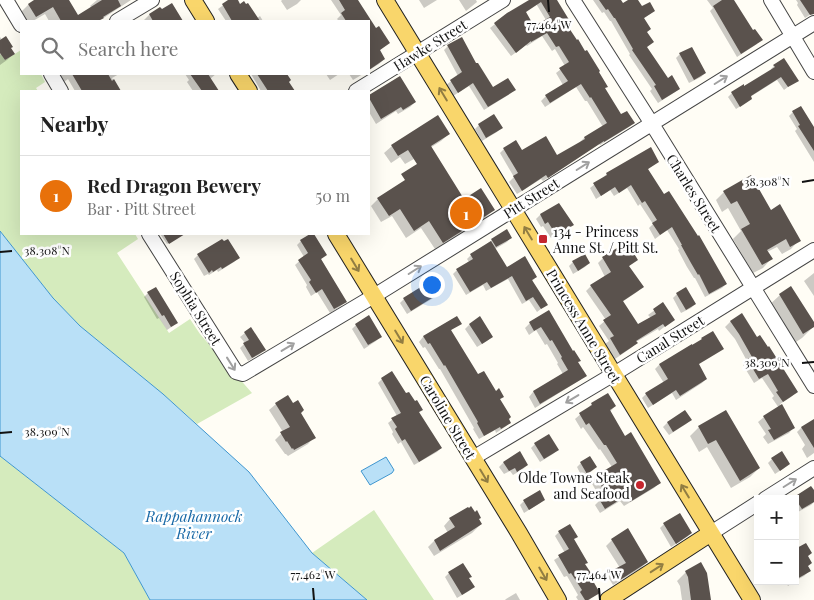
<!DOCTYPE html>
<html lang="en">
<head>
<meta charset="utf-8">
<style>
	body { margin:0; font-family:"Playfair Display",serif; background:#f2f2f2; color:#222 }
	.controls { position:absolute; right:15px; bottom:15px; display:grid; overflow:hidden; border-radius:0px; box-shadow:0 5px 20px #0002 }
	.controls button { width:45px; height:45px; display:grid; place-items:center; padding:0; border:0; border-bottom:1px solid #e0e0e0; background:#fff; color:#222; font:25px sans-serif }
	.you { position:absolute; left:431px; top:284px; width:18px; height:18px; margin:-12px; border:4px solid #fff; border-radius:50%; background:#1a73e8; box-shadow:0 0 0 8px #1a73e833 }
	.badge { display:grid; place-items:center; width:32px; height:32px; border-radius:50%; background:#c4262e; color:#fff; font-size:16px; font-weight:700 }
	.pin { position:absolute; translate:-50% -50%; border:2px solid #fff; box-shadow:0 1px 5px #0006 }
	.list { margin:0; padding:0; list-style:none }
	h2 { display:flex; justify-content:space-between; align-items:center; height:65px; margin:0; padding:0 20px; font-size:21px }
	h2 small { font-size:16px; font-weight:400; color:#767676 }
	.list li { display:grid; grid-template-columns:32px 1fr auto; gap:15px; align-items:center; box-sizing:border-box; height:80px; padding:0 20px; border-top:1px solid #e0e0e0 }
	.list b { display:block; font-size:19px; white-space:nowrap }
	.list p { margin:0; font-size:16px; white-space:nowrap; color:#767676 }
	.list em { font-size:16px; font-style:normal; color:#767676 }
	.icon { flex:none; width:28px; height:28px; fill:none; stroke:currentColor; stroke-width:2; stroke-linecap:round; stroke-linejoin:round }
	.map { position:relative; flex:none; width:814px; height:600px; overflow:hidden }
	.search { position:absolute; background:#fff; box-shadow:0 5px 20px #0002; left:20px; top:20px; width:350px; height:55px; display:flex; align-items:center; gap:12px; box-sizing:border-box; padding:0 18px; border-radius:0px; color:#767676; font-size:19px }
	.panel { position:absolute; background:#fff; box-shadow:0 5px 20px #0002; left:20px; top:90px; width:350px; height:145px; border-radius:0px }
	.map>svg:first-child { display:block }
	.green { fill:#d5ebbd }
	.water { fill:#b9e0f7; stroke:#3f96cf }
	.shadow { fill:#0003 }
	.building { fill:#5a524d; fill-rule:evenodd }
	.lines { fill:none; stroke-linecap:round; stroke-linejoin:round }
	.minor-casing { stroke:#444; stroke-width:16 }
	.major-casing { stroke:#222; stroke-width:18 }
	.minor { stroke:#fff; stroke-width:14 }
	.major { stroke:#f9d66b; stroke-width:16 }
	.oneway { stroke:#a0a0a0 }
	.oneway2 { stroke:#917d42 }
	.ticks { fill:none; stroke:#111; stroke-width:2 }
	.poi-dot { fill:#c4262e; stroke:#fff; stroke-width:2 }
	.labels { text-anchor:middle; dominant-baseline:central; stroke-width:5; stroke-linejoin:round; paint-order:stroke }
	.street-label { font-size:14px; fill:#111; stroke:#fff }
	.poi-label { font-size:14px; fill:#111; stroke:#fff; text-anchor:start }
	.water-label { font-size:15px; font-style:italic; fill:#1768a6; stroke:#fff }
	.ticks-label { font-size:12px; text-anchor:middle; fill:#111; stroke:#fff; stroke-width:5; stroke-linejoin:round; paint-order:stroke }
</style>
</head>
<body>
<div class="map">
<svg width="814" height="600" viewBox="0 0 814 600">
	<rect width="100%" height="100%" fill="#fffdf5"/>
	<path class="green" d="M 21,50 L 21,74 L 41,74 L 45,82 L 36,88 L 38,91 L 21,91 L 21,234 L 135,234 L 138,239 L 117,253 L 169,333 L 190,319 L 200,334 L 252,393 L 197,424 L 163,394 L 80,326 L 53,298 L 0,231 L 0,55 L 1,54 L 5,60 Z
		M 0,456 L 124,553 L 150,600 L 0,600 Z
		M 374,510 L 434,600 L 367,600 L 312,553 Z"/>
	<path class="water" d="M 0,231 L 53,298 L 80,326 L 163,394 L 249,472 L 312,553 L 367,600 L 150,600 L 124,553 L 0,456 Z
		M 386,457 L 394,470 L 392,473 L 370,485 L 361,471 Z"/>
	<path class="shadow" d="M 36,0 L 67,0 L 77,16 L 92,8 L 90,6 L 97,0 L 131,0 L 99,21 L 49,21 L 45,14 L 33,21 L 27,21 L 21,12 L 28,5 Z
		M 230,0 L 236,0 L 240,6 L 256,19 L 260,16 L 263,21 L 226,21 L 218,9 Z
		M 282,0 L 301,0 L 297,4 L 287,10 L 281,1 Z
		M 331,0 L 357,0 L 376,30 L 388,43 L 379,51 L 384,59 L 379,64 L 369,70 L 369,21 L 339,21 L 337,19 L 341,15 Z
		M 419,0 L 437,0 L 424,8 Z
		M 459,0 L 476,0 L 477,2 L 466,11 Z
		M 537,0 L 555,0 L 569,23 L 566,26 L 621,116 L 633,123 L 629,127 L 600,145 L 599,144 L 543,181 L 541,179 L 517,194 L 509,182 L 514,177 L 500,153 L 504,149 L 557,156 L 581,143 L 580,142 L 584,138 L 603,127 L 587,101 L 585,101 L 576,87 L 545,107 L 541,101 L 546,96 L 563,85 L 556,73 L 565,66 L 555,49 L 552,51 L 542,36 L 527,46 L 526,45 L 511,56 L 490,28 L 495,24 L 525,13 L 534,28 L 546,20 L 535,2 Z
		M 593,0 L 619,0 L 622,5 L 630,0 L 636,0 L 641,8 L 654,11 L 643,19 L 646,33 L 645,47 L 667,79 L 679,89 L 675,92 L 658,103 L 650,91 L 652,89 L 629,55 L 630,54 L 611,21 L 610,21 L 604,12 L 602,13 Z
		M 707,0 L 733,0 L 757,44 L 737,57 L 710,11 L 713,8 Z
		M 796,0 L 814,0 L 814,12 L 805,18 L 797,5 L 798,3 Z
		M 171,5 L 182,21 L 145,21 L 144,20 L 149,15 L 162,11 Z
		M 0,37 L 13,54 L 7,60 L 0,65 Z
		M 448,46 L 476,65 L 492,89 L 514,90 L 510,94 L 484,110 L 469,86 L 453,96 L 446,85 L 458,76 L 444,50 Z
		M 680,54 L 705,73 L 701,77 L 689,83 L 676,58 Z
		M 774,66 L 797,80 L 784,90 L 777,80 L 750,97 L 751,99 L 747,102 L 736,109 L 728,97 L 732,93 L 743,86 L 744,88 L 772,71 L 771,69 Z
		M 62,74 L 119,74 L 112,78 L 118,89 L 116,91 L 75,91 L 68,79 L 64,82 L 60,76 Z
		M 185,74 L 216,74 L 210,79 L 217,91 L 193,91 L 187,82 L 189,80 Z
		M 251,74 L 282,74 L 293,91 L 261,91 Z
		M 326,74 L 339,74 L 330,80 Z
		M 349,74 L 363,74 L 353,80 Z
		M 399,77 L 415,102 L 410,107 L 398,114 L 396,111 L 376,124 L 369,112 L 369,97 Z
		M 793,112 L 814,129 L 814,162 L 795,131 L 797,129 L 789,116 Z
		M 479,125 L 501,128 L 497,132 L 482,141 L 475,129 Z
		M 449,134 L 441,141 L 430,148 L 464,201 L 493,210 L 486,217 L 435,249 L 421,228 L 406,238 L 392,216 L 381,222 L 371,206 L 378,199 L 422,171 L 414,159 L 405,164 L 400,157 L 391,163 L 384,153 L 392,146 Z
		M 658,161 L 647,170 L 726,284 L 722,288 L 705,297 L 695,278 L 694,278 L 687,267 L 678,250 L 679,249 L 667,230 L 655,239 L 649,228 L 653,224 L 640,204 L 638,206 L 627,188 L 614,196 L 610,190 L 596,199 L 590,188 L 607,174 Z
		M 724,192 L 799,240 L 791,249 L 782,254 L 777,247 L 767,252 L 771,259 L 763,268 L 753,273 L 733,239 L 741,231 L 728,208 L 722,212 L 716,200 Z
		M 559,204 L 572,224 L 568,228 L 551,238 L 543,226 L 541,227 L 536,219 L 540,215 Z
		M 160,234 L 171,234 L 174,239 L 167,244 Z
		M 312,234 L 325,255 L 321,259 L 345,302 L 341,306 L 330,313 L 317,292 L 311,296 L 306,287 L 307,285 L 295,265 L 304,257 L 297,245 L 301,241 Z
		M 511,237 L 507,242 L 495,249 L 507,269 L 536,277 L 532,281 L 546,305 L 537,312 L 529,300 L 522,304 L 508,279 L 486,291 L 483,285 L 466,295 L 453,274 L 457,270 L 469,262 L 467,259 L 471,255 L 492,240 Z
		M 198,255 L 238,258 L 234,262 L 218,272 L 217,270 L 209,275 L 208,274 L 204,276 L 194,259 Z
		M 603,258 L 636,260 L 628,267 L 642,287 L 637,292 L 622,302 L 638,326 L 651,318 L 648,315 L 663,304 L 668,324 L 659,331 L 658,329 L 636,342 L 636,343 L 631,348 L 615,359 L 605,344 L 609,341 L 599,326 L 606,320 L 586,291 L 591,286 L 605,277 L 598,263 Z
		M 573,262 L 589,263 L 585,267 L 573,274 L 569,266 Z
		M 814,273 L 814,296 L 804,281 Z
		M 148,293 L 177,322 L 173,326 L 167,330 L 159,318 L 157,319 L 144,297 Z
		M 439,293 L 435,297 L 407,314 L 400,303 L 404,299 Z
		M 677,294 L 695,304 L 691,308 L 681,313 L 673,298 Z
		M 780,295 L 814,324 L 814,326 L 802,338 L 790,346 L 767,307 Z
		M 549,312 L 585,376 L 580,380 L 535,408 L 529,397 L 533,392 L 563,374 L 557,364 L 558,363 L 547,344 L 545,345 L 536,330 L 529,335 L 525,328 L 530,323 Z
		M 742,315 L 757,338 L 796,392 L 791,397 L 780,404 L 794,427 L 789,433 L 768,444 L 763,437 L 766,434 L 758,422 L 764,417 L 779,408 L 772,398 L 774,396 L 762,378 L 754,383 L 743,365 L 747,361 L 735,339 L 725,327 L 730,322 Z
		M 456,317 L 460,323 L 450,331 L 478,376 L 495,392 L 503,397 L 499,400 L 510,423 L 505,427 L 496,433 L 495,430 L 479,439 L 473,429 L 474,428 L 440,369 L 439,369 L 425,347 L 423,348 L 419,342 L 423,337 Z
		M 356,325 L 380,337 L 376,341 L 364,349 L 352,329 Z
		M 469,325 L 491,337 L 487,341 L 477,347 L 465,329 Z
		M 251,328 L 264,350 L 260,354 L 248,361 L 240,348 L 245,343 L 240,337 Z
		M 712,333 L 698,365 L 706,379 L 702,383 L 676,400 L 672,393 L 648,408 L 642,398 L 646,394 L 664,383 L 655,369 L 659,365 L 691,345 L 698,343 L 702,339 Z
		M 382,379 L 422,410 L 418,413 L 441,448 L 437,452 L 414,465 L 401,442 L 398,444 L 392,434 L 393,432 L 388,423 L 397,416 L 378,383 Z
		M 276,404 L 300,413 L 314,437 L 308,444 L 288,456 L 286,454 L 285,454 L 275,440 L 283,432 L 269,410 Z
		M 592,404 L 615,406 L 610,412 L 625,437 L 659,483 L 654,488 L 624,506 L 620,501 L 600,513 L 595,505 L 601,499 L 591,482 L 596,477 L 612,467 L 600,449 L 599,450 L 583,427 L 581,429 L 575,419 Z
		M 685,412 L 690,420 L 686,424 L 669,435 L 663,427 L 667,423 Z
		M 814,420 L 814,453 L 807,458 L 802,449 L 805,445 L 797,432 L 801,428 Z
		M 699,427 L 759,468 L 750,477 L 731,488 L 707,447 L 699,452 L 690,436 Z
		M 535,444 L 557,450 L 553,454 L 540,462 L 531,448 Z
		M 590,458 L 596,467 L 592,471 L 582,477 L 577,467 L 581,463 Z
		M 772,459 L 784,468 L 775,474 L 768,463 Z
		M 503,463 L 527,465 L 523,469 L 513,475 L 510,471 L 504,474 L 499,467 Z
		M 814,493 L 814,502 L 811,505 L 798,512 L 795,508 L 795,499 L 794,499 Z
		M 544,499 L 540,503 L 524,513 L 520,505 L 524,501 Z
		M 450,519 L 478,519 L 481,524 L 472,533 L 434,556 L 428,547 L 434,541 L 448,533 L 444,526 Z
		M 664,524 L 691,533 L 687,537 L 671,547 L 660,528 Z
		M 569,525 L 573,540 L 591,581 L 598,593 L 589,600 L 578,600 L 576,597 L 578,595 L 567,576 L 564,577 L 554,560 L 565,553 L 555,536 L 559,532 Z
		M 612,540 L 647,562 L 641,568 L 613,585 L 608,577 L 614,571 L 620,568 L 606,546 Z
		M 795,546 L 797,550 L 807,557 L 807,566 L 810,570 L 804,576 L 795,581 Z
		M 686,572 L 710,600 L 682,600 L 680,586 L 677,581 Z
		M 449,573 L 468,579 L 473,587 L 469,591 L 457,598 L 445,577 Z
		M 785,581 L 795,581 L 788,586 Z
		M 516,593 L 520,600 L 505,600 L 506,599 Z"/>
	<path class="building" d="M 34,0 L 69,0 L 78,15 L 102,0 L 118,0 L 121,6 L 103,17 L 104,18 L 98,21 L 61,21 L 53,7 L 36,17 L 28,4 Z
		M 228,0 L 238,0 L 240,4 L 244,1 L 246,4 L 248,3 L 260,21 L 232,21 L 222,4 Z
		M 339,0 L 358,0 L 376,28 L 379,26 L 390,43 L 380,50 L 385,59 L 369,70 L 369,21 L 346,21 L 341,13 L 345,10 Z
		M 529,0 L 557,0 L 571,23 L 567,25 L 577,40 L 578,39 L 585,51 L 587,50 L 600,71 L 599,72 L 608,87 L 605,88 L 621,114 L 627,111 L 635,123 L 604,142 L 604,141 L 548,178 L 546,175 L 522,191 L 513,176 L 518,173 L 503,148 L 516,140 L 522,150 L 546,136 L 557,155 L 585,139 L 584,137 L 607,123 L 591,97 L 590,98 L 581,84 L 550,103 L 545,95 L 568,81 L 559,68 L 569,62 L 559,46 L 556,47 L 547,33 L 531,42 L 531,41 L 516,53 L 494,23 L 507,13 ZM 541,2 L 550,17 L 534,26 L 526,12 Z
		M 599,0 L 622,0 L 621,0 L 623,3 L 628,0 L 638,0 L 642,6 L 650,2 L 655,11 L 644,18 L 651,29 L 647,32 L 654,42 L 647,47 L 668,78 L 672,75 L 680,89 L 662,100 L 654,86 L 656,85 L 632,50 L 633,49 L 615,18 L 614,18 L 608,9 L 606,10 Z
		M 722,0 L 734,0 L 753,30 L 755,29 L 763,40 L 741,54 L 713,6 Z
		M 800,0 L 814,0 L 814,14 L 810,15 Z
		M 172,3 L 183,21 L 153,21 L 149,14 L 160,7 L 162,9 Z
		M 6,36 L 13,47 L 11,48 L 15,54 L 5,60 L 0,53 L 0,40 Z
		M 462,37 L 476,63 L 478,63 L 493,87 L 508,78 L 516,90 L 488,107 L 473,83 L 458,93 L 450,80 L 462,72 L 447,45 Z
		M 692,47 L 706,73 L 694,80 L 679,53 Z
		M 784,58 L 799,81 L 788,87 L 781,77 L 751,96 L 752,99 L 740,107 L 731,92 L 744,84 L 744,86 L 775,67 L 773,65 Z
		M 72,74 L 108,74 L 112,81 L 114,79 L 121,91 L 82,91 Z
		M 190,74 L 208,74 L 219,91 L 202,91 Z
		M 257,74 L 287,74 L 291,80 L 289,82 L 295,91 L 268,91 Z
		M 400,76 L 416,102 L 403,110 L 401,107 L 381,119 L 369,98 L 369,95 Z
		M 801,106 L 814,127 L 814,151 L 798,126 L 800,125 L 792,111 Z
		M 494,114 L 503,128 L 486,138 L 478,124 Z
		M 438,115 L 450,134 L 431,146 L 464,199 L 481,188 L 495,210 L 443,243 L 429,221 L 414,231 L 400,209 L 389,216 L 377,198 L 405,180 L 401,174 L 417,164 L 408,150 L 398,156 L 391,145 Z
		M 651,147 L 659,162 L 648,169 L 664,194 L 669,191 L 698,236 L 699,235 L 727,284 L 709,294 L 699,274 L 698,275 L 691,263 L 681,245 L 682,245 L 672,227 L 660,235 L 652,223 L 657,220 L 645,201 L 642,203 L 631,185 L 619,193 L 615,187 L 601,196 L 593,183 L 607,175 L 606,173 Z
		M 751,175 L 771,210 L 780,204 L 801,241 L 790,247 L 786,239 L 767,250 L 773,259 L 762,265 L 741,229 L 750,224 L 737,201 L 731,204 L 723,191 Z
		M 559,203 L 574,225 L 556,235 L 548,222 L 545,224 L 540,214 Z
		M 507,229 L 512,238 L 496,247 L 491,239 Z
		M 163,234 L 185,234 L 169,244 Z
		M 310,234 L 314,234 L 327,255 L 321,259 L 347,302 L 334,309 L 322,289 L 316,293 L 309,282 L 311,280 L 298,260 L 308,253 L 300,240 Z
		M 222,239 L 224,241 L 228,239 L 240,258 L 222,269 L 221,267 L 213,272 L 212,270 L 209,273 L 197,254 Z
		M 491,241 L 507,267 L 525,256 L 537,277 L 532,280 L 548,305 L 541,309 L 533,297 L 526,301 L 512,276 L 491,288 L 487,282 L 470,292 L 456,269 L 473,259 L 470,254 Z
		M 627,242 L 638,260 L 629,266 L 644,287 L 623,301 L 638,324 L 656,314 L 653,309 L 663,302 L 675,320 L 665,327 L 663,324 L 636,341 L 638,343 L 620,355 L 610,338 L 614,336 L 603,320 L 611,315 L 590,285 L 611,272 L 602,257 Z
		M 585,254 L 590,263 L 578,271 L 572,261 Z
		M 432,280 L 440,293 L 411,311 L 403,298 Z
		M 791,286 L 814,322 L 814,327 L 803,334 L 779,294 Z
		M 156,287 L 178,323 L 171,327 L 164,315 L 162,316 L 147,292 Z
		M 686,287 L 696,304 L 686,310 L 676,293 Z
		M 549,310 L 573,351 L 574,350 L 581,361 L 578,362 L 587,376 L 540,404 L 533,391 L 568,370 L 561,358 L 562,357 L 552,340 L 550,341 L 541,327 L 534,331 L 529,322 Z
		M 742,313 L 757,337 L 760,335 L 768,347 L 769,346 L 798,392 L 783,402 L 776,392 L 778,391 L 768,374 L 759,379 L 747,359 L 752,357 L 739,334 L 730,321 Z
		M 369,315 L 382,337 L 368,345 L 355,324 Z
		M 457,316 L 462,324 L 451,330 L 478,374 L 484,371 L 496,391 L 499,388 L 504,397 L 500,399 L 511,417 L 509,419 L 511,423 L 501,429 L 500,427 L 484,436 L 477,423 L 478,422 L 445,365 L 444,366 L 430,343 L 428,344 L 423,336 Z
		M 480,316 L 493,337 L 482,344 L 469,324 Z
		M 251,327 L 266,350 L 252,358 L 243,343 L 249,340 L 244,332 Z
		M 713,331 L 724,349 L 699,364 L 707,379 L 680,396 L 676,390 L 653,405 L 645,393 L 668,379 L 659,364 L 692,344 L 692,345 L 702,339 L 701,338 Z
		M 392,371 L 406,393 L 409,392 L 415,401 L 417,400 L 423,410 L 419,412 L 442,448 L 419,462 L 405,439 L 402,441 L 395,429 L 397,427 L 391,418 L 401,413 L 381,378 Z
		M 608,393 L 616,406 L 610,410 L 625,436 L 631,432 L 661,483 L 630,502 L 626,496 L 605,509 L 599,499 L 607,495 L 595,476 L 617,463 L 606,445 L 604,445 L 589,423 L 586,425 L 579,413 L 592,405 L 591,403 Z
		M 288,395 L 293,403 L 298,400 L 304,410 L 301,413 L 316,438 L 294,450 L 293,448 L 292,449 L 287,441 L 286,442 L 280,432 L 290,427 L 275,403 Z
		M 782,404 L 795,428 L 774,440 L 768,430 L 771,429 L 763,416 Z
		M 685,410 L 692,420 L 673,432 L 667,422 Z
		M 726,410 L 760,468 L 740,481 L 716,440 L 708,444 L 698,426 Z
		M 814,419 L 814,448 L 801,427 Z
		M 549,434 L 559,450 L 544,459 L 534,443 Z
		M 520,451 L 528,465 L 517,472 L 515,468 L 509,471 L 503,462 Z
		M 782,451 L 790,464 L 780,471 L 771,458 Z
		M 590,456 L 597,467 L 587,474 L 580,462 Z
		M 811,486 L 814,490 L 814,502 L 802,509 L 794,497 Z
		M 540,490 L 545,500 L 529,510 L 523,500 Z
		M 471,506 L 475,512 L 477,510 L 481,518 L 479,519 L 482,524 L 440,551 L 434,540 L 455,527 L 449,518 L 468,507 L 469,508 Z
		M 680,513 L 692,533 L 676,544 L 663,523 Z
		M 570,524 L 578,537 L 574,539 L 588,563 L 585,564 L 595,579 L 593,581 L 600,593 L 588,600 L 585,600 L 580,592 L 582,590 L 571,573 L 569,574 L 558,555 L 569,549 L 558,531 Z
		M 628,528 L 648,562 L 620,580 L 613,570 L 626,563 L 611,539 Z
		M 806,543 L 812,553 L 808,556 L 812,563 L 808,566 L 811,571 L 795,580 L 795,549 Z
		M 701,562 L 707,573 L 711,600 L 691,600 L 688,577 L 685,571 Z
		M 463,563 L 472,577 L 469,578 L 475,587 L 462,595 L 448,572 Z"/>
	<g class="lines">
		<defs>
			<path id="minor" d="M 6,0 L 21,25
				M 573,0 L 652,124 L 814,386
				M 771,0 L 814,72
				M 117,21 L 152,0
				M 51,74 L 61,91
				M 356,91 L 503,0
				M 149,234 L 236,372 L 243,374 L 374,296 L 814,23
				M 473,458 L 614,374 L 814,250
				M 765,499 L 814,468
				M 711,533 L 758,503"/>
			<path id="major" d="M 193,0 L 206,21
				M 385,0 L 752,600
				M 238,74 L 249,91
				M 336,234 L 519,533 L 558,600
				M 608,600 L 711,533"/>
		</defs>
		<use href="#minor" class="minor-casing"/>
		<use href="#major" class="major-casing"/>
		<use href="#minor" class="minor"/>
		<use href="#major" class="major"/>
	</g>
	<defs><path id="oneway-shaft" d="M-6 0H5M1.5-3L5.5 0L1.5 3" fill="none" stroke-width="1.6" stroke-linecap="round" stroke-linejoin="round" transform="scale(1.25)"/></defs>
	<g class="oneway">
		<use href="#oneway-shaft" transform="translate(721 80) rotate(-32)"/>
		<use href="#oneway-shaft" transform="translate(583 166) rotate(-32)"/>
		<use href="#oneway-shaft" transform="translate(415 270) rotate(-32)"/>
		<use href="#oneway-shaft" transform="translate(288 347) rotate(-31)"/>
		<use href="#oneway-shaft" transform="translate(231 364) rotate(58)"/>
		<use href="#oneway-shaft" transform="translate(572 399) rotate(149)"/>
		<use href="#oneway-shaft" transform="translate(790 483) rotate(-32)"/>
	</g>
	<g class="oneway2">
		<use href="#oneway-shaft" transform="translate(443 94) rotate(-121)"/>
		<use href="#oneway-shaft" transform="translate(528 233) rotate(-121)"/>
		<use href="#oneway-shaft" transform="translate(355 265) rotate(59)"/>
		<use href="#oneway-shaft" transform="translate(399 337) rotate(59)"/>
		<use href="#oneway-shaft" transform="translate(484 476) rotate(59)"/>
		<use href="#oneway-shaft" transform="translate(685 491) rotate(-121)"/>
		<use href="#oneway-shaft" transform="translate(657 568) rotate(-33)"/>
		<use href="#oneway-shaft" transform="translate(543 574) rotate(60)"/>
	</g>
	<path class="ticks" d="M 548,0 L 549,12M 802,182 L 814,180M 0,252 L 12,251M 802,363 L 814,362M 0,433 L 12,432M 313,588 L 314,600M 599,588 L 600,600"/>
	<g class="poi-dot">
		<rect x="538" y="234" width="10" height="10" rx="2.5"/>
		<circle cx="640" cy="485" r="5"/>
	</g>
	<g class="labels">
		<g class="street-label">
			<text transform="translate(430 45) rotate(-32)">Hawke Street</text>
			<text transform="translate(694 193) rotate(58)">Charles Street</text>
			<text transform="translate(531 198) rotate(-32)">Pitt Street</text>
			<text transform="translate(196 308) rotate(58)">Sophia Street</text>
			<text transform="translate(584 326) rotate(59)">Princess Anne Street</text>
			<text transform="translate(670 339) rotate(-32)">Canal Street</text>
			<text transform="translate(448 417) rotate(59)">Caroline Street</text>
		</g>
		<g class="poi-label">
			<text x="553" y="231">134 - Princess<tspan x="553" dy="16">Anne St. / Pitt St.</tspan></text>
			<text x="630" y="477" text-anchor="end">Olde Towne Steak<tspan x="630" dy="16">and Seafood</tspan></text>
		</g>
		<g class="water-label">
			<text x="194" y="516">Rappahannock<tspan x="194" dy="17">River</tspan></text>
		</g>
	</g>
	<g class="ticks-label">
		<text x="549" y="29">77.464°W</text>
		<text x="767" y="186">38.308°N</text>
		<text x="47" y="255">38.308°N</text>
		<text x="767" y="367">38.309°N</text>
		<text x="47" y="436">38.309°N</text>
		<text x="313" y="579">77.462°W</text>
		<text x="599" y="579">77.464°W</text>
	</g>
</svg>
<div class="controls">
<button>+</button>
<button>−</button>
</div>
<div class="you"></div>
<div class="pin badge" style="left:466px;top:213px;background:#e8710a">1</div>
<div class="search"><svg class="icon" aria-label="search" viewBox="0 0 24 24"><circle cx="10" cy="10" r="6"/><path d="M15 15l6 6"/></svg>Search here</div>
<section class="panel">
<h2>Nearby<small></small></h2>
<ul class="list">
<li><span class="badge" style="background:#e8710a">1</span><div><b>Red Dragon Bewery</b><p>Bar · Pitt Street</p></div><em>50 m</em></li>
</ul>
</section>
</div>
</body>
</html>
